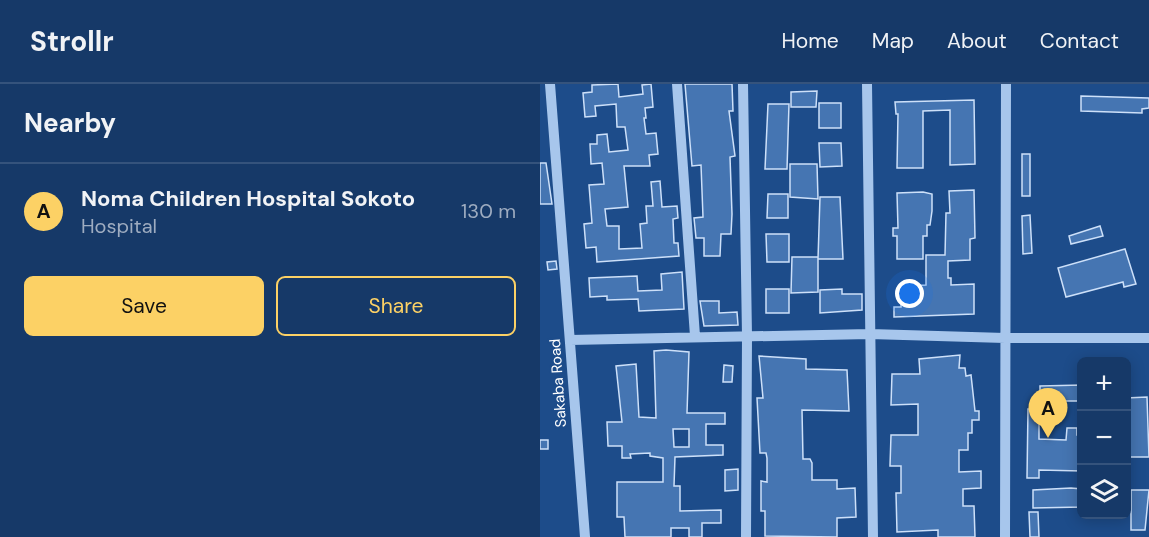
<!DOCTYPE html>
<html lang="en">
<head>
<meta charset="utf-8">
<style>
	body { margin:0; font-family:"DM Sans",sans-serif; background:#1f406e; color:#f1f3f6 }
	.controls { position:absolute; right:18px; bottom:18px; display:grid; overflow:hidden; border-radius:9px; box-shadow:0 3px 15px #0003 }
	.controls button { width:54px; height:54px; display:grid; place-items:center; padding:0; border:0; border-bottom:2px solid #35537c; background:#163968; color:#f1f3f6; font:30px sans-serif }
	.you { position:absolute; left:370px; top:210px; width:21px; height:21px; margin:-15px; border:4px solid #fff; border-radius:50%; background:#1a73e8; box-shadow:0 0 0 9px #1a73e833 }
	.badge { display:grid; place-items:center; width:39px; height:39px; border-radius:50%; background:#fcd165; color:#111; font-size:20px; font-weight:700 }
	.pin { position:absolute; translate:-50% -50px; filter:drop-shadow(0 2px 3px #0008) }
	.pin::after { content:''; position:absolute; top:32px; width:21px; height:18px; background:inherit; clip-path:polygon(0 0,100% 0,50% 100%) }
	.list { margin:0; padding:0; list-style:none }
	h2 { display:flex; justify-content:space-between; align-items:center; height:78px; margin:0; padding:0 24px; font-size:26px }
	h2 small { font-size:20px; font-weight:400; color:#9eacc0 }
	.list li { display:grid; grid-template-columns:39px 1fr auto; gap:18px; align-items:center; box-sizing:border-box; height:96px; padding:0 24px; border-top:2px solid #35537c }
	.list b { display:block; font-size:22px; white-space:nowrap }
	.list p { margin:0; font-size:20px; white-space:nowrap; color:#9eacc0 }
	.list em { font-size:20px; font-style:normal; color:#9eacc0 }
	.actions { display:flex; gap:12px; padding:18px 24px }
	.actions a { flex:1; padding:14px 0; border:2px solid #fcd165; border-radius:9px; text-align:center; font-size:21px; color:#fcd165 }
	.actions .main { background:#fcd165; color:#111 }
	.icon { flex:none; width:33px; height:33px; fill:none; stroke:currentColor; stroke-width:2; stroke-linecap:round; stroke-linejoin:round }
	.map { position:relative; flex:none; width:609px; height:453px; overflow:hidden }
	header { display:flex; align-items:center; gap:36px; box-sizing:border-box; height:84px; padding:0 30px; background:#163968; border-bottom:2px solid #35537c }
	header strong { font-size:28px }
	nav { display:flex; gap:33px; margin-inline-start:auto; font-size:21px }
	main { display:flex }
	aside { flex:1; background:#163968 }
	.map>svg:first-child { display:block }
	.building { fill:#4575b2; stroke:#cde0f9; stroke-width:1.5; fill-rule:evenodd }
	.lines { fill:none; stroke-linecap:round; stroke-linejoin:round }
	.minor { stroke:#a7c6ec; stroke-width:10 }
	.labels { text-anchor:middle; dominant-baseline:central; stroke-width:4.5; stroke-linejoin:round; paint-order:stroke }
	.street-label { font-size:15px; fill:#fff; stroke:#1d4c8a }
</style>
</head>
<body>
<header>
<strong>Strollr</strong>
<nav><a>Home</a><a>Map</a><a>About</a><a>Contact</a></nav>
</header>
<main>
<aside>
<h2>Nearby<small></small></h2>
<ul class="list">
<li><span class="badge">A</span><div><b>Noma Children Hospital Sokoto</b><p>Hospital</p></div><em>130 m</em></li>
</ul>
<div class="actions"><a class="main">Save</a><a>Share</a></div>
</aside>
<div class="map">
<svg width="609" height="453" viewBox="0 0 609 453">
	<rect width="100%" height="100%" fill="#1d4c8a"/>
	<path class="building" d="M 78,0 L 79,13 L 103,10 L 102,1 L 111,0 L 113,23 L 105,24 L 106,34 L 104,34 L 106,50 L 116,49 L 118,70 L 109,71 L 110,82 L 84,82 L 88,123 L 65,125 L 67,142 L 79,142 L 79,165 L 102,164 L 100,140 L 107,139 L 106,122 L 113,122 L 111,98 L 120,97 L 122,123 L 137,122 L 138,134 L 133,135 L 134,159 L 138,159 L 139,172 L 57,178 L 56,163 L 46,164 L 44,140 L 52,139 L 49,101 L 64,100 L 62,79 L 51,80 L 50,60 L 57,60 L 57,51 L 67,50 L 69,68 L 88,66 L 85,43 L 77,43 L 76,20 L 55,22 L 56,32 L 45,33 L 43,9 L 52,8 L 52,1 Z
		M 145,0 L 192,0 L 193,27 L 189,27 L 195,72 L 190,73 L 192,130 L 191,150 L 181,150 L 180,172 L 164,172 L 164,154 L 156,154 L 154,134 L 163,133 L 161,81 L 152,82 Z
		M 277,7 L 276,23 L 251,23 L 251,8 Z
		M 541,12 L 609,14 L 609,24 L 602,25 L 602,29 L 541,27 Z
		M 434,16 L 435,80 L 410,81 L 410,26 L 383,27 L 383,84 L 357,84 L 358,30 L 356,30 L 355,18 Z
		M 279,19 L 301,19 L 301,44 L 279,44 Z
		M 228,20 L 249,20 L 247,85 L 225,85 Z
		M 279,59 L 301,59 L 302,82 L 280,83 Z
		M 482,70 L 490,70 L 490,112 L 482,112 Z
		M 0,79 L 6,79 L 12,120 L 0,120 Z
		M 250,80 L 277,80 L 278,115 L 250,113 Z
		M 434,106 L 435,154 L 430,155 L 430,176 L 408,177 L 408,194 L 411,194 L 411,201 L 434,200 L 434,230 L 354,233 L 354,223 L 361,223 L 361,202 L 386,201 L 386,171 L 405,171 L 406,129 L 410,129 L 409,107 Z
		M 383,108 L 392,110 L 392,127 L 390,141 L 387,141 L 387,152 L 383,152 L 383,175 L 357,175 L 357,152 L 353,152 L 353,144 L 358,144 L 357,109 Z
		M 228,110 L 248,110 L 248,134 L 227,134 Z
		M 280,113 L 300,113 L 303,175 L 278,175 Z
		M 490,131 L 492,169 L 483,170 L 482,132 Z
		M 560,142 L 563,152 L 531,160 L 529,152 Z
		M 226,150 L 249,150 L 249,178 L 227,178 Z
		M 585,165 L 596,200 L 584,203 L 583,198 L 526,213 L 518,184 Z
		M 252,173 L 278,173 L 278,208 L 251,209 Z
		M 16,177 L 17,185 L 8,186 L 7,178 Z
		M 142,188 L 144,225 L 99,227 L 98,215 L 67,216 L 67,212 L 50,213 L 49,194 L 97,192 L 98,207 L 122,206 L 121,190 Z
		M 226,205 L 249,205 L 249,229 L 226,229 Z
		M 302,205 L 302,210 L 322,210 L 322,226 L 280,229 L 280,206 Z
		M 160,217 L 179,217 L 179,229 L 197,228 L 198,241 L 164,242 Z
		M 126,266 L 149,268 L 147,329 L 185,329 L 185,340 L 166,340 L 166,361 L 183,361 L 183,371 L 135,373 L 134,402 L 140,402 L 140,427 L 181,426 L 181,439 L 162,439 L 162,453 L 149,453 L 149,444 L 131,444 L 131,453 L 85,453 L 84,433 L 77,433 L 77,398 L 123,398 L 123,374 L 110,372 L 110,369 L 90,370 L 91,374 L 82,374 L 82,362 L 68,362 L 67,338 L 82,338 L 76,282 L 96,280 L 99,333 L 116,334 L 114,267 ZM 133,345 L 149,345 L 149,363 L 134,363 Z
		M 420,271 L 419,284 L 425,284 L 426,292 L 431,291 L 435,327 L 439,327 L 439,336 L 432,336 L 432,349 L 428,349 L 428,366 L 419,366 L 419,388 L 441,387 L 441,404 L 423,405 L 423,422 L 434,422 L 435,453 L 398,453 L 398,446 L 357,448 L 356,409 L 361,409 L 361,382 L 350,382 L 351,351 L 378,351 L 378,320 L 351,321 L 352,290 L 380,290 L 379,275 Z
		M 219,272 L 266,275 L 266,285 L 307,286 L 309,327 L 262,326 L 263,375 L 270,375 L 272,379 L 272,396 L 297,396 L 297,405 L 315,404 L 316,433 L 297,434 L 297,453 L 225,452 L 225,427 L 221,427 L 221,397 L 227,398 L 227,374 L 226,369 L 220,369 L 217,314 L 223,314 Z
		M 184,281 L 193,282 L 192,298 L 183,298 Z
		M 542,301 L 542,317 L 500,317 L 500,302 Z
		M 607,313 L 609,373 L 587,373 L 586,314 Z
		M 488,325 L 499,325 L 499,355 L 526,356 L 527,344 L 537,344 L 537,351 L 542,351 L 542,387 L 499,386 L 499,394 L 487,394 Z
		M 0,356 L 8,356 L 8,365 L 0,365 Z
		M 198,385 L 198,406 L 185,407 L 185,386 Z
		M 531,404 L 542,405 L 542,423 L 493,424 L 493,406 Z
		M 591,406 L 609,406 L 605,446 L 591,446 Z
		M 489,428 L 498,428 L 499,453 L 490,453 Z"/>
	<g class="lines">
		<path class="minor" d="M 10,0 L 45,453
			M 137,0 L 155,252
			M 203,0 L 207,252 L 206,453
			M 327,0 L 333,453
			M 30,256 L 330,250 L 465,254 L 609,254
			M 465,453 L 466,0"/>
	</g>
	<g class="labels">
		<g class="street-label">
			<text transform="translate(18 299) rotate(-94)">Sakaba Road</text>
		</g>
	</g>
</svg>
<div class="controls">
<button>+</button>
<button>−</button>
<button><svg class="icon" aria-label="layers" viewBox="0 0 24 24"><path d="M12 4l9 5-9 5-9-5zM3 14l9 5 9-5"/></svg></button>
</div>
<div class="you"></div>
<div class="pin badge" style="left:508px;top:354px">A</div>
</div>
</main>
</body>
</html>
